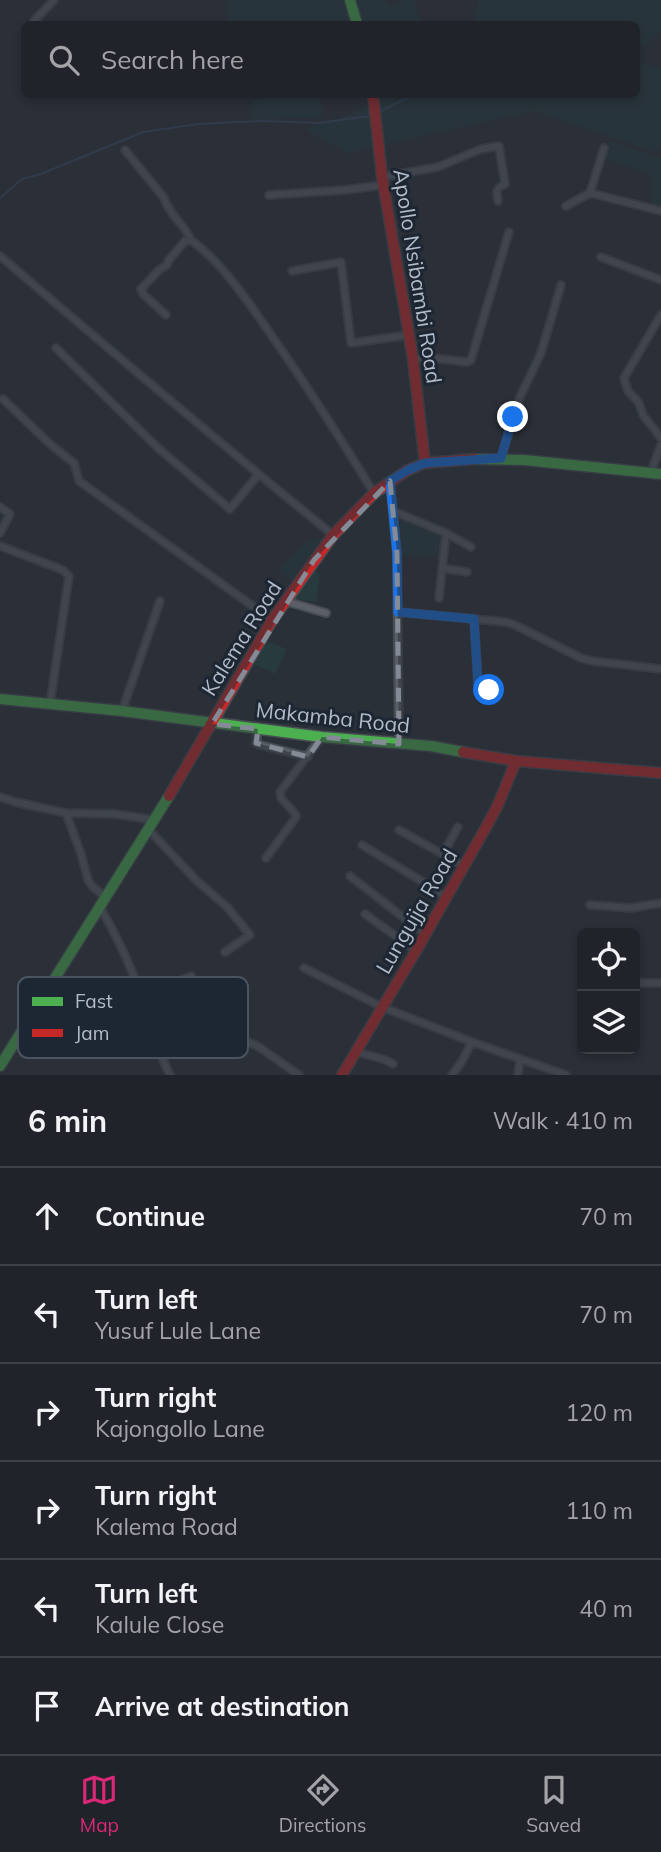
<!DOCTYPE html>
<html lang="en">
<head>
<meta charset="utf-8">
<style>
	body { margin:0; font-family:Mulish,sans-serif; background:#2d3036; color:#f1f3f6 }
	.controls { position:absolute; right:21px; bottom:21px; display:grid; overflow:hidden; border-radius:10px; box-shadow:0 4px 10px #0003 }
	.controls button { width:63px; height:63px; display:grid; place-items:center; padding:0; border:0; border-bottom:2px solid #3d4147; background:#20242a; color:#f1f3f6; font:35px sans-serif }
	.stop { position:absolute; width:21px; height:21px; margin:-16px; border:5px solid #1a73e8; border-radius:50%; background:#fff }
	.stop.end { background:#1a73e8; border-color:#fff; box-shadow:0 2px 7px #0008 }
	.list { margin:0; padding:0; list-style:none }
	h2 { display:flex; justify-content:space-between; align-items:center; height:91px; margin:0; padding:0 28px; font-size:30px }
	h2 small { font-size:23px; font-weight:400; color:#a2a4a8 }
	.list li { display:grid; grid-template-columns:46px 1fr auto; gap:21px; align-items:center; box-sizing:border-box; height:98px; padding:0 28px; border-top:2px solid #3d4147 }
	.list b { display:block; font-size:26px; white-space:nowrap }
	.list p { margin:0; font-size:23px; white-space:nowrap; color:#a2a4a8 }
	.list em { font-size:23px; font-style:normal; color:#a2a4a8 }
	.icon { flex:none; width:38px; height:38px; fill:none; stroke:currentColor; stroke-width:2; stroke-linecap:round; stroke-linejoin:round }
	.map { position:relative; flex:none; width:661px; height:1075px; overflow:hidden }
	.search { position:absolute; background:#20242a; box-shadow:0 4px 10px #0003; left:21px; right:21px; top:21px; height:77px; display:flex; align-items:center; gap:18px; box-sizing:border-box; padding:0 24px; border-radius:10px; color:#a2a4a8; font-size:26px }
	.sheet { height:679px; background:#20242a }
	nav { display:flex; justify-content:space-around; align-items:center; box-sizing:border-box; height:98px; border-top:2px solid #3d4147; background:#20242a; font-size:19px; color:#a2a4a8 }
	nav a { display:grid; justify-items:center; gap:4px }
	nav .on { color:#db2777 }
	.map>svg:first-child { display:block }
	.green { fill:#273a3e }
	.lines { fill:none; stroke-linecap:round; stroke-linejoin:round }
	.stream { stroke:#384963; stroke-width:2 }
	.street-casing { stroke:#484c53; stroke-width:10 }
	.fast-casing { stroke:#484c53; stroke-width:13 }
	.jam-casing { stroke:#484c53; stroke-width:13 }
	.street { stroke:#5a5e66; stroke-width:6 }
	.fast { stroke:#4caf50; stroke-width:10 }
	.jam { stroke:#c62828; stroke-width:10 }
	.route { stroke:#1a73e8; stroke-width:9 }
	.marked { fill:none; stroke:#848b96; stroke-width:5; stroke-dasharray:14 9; stroke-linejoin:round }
	.labels { text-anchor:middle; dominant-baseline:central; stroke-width:6; stroke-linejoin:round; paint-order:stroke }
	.street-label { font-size:21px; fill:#b4bcc9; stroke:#1d2633 }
	.key { fill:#1d2633; stroke:#4a5360; stroke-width:2 }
	.key-label { font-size:19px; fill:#b4bcc9 }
</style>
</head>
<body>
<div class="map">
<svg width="661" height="1075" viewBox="0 0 661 1075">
	<rect width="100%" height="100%" fill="#2a3038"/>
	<path class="green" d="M 228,0 L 342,0 L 351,24 L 227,24 Z
		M 357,0 L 385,0 L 388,7 L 403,3 L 402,0 L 415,0 L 419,24 L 363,24 L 355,1 Z
		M 478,0 L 661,0 L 661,31 L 637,54 L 636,24 L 474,24 Z
		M 637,61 L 661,69 L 661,146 L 658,153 L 535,111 L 347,153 L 305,129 L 351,114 L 388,95 L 636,94 Z
		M 273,95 L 320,95 L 322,117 L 251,120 L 253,101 L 272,96 Z
		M 609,141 L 661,158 L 661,206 L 652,204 L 651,174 L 602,158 Z
		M 401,520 L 442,537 L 440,555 L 401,556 Z
		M 325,538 L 291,580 L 277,570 L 302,545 L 312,539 Z
		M 315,571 L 320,574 L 316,602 L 294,599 Z
		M 266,641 L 287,649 L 275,674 L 252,663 Z"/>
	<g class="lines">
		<path class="stream" d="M 379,112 L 415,94
			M 0,198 L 22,179 L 41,174 L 143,132 L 198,124 L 263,121 L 318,123 L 370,116"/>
		<defs>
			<path id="street" d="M 34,21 L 54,0
				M 604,148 L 590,193 L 661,211
				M 125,150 L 164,198 C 169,215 185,225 191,240
				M 382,177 L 438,167 L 481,149 L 499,146 L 505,184 C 496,188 496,192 498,201
				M 269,195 L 344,190 L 384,185
				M 566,206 L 590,193
				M 0,256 C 110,350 221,444 333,535
				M 601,257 L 661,280
				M 292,271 L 341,262 L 351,343 L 409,335
				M 166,315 L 144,295 L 141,289 L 159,270 L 167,265 L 168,261 L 185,241 L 191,240 C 224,264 251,306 274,339 C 309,389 342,441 374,493
				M 661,315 L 624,378 L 628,391 L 639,403 L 643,415 L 661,438
				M 56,348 L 158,448 L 230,509 L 258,475
				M 413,359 L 432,358 L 467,362 L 471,360 L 509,232
				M 3,399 L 51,445 L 74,463 L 79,481 L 272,620
				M 501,458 L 519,399 L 541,353 L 561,285
				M 651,472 L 661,445
				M 390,481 L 397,553 L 399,744
				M 0,507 L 10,514 L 0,533
				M 393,511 L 446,533 L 471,547
				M 0,546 L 55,567 L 64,571 L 69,576 L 50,704
				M 442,568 L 467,572
				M 439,598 L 446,533
				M 285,601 L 326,613
				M 398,612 L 506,622 L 515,625 L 581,658 L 592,661 L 661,669
				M 474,619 L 478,684 L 494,692
				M 122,711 L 160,601
				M 258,729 L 256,743 L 260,745 L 308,757
				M 0,797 L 15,802 L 66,813 L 81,854 L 88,880 L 92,886 L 106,898
				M 66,813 L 115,814 L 155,820
				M 149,830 L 196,880 L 227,907 L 250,935 L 225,952
				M 399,830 L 464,866
				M 362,845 L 423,882 L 447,898
				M 443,854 L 458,827
				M 266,858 L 296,817 L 296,815 L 281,798 L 280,792 L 322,737
				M 350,876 L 426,935
				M 590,905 L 631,908 L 661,903
				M 100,907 C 113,930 125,953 134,977 C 147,1009 154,1044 170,1075
				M 365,914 L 416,951
				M 304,968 L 382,1007 L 472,1042 L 566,1075
				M 635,980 L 642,983 L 661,983
				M 141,997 L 191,976
				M 228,1032 L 259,1047 L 299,1075
				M 92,1034 L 107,1020 L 143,1003
				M 356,1051 C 369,1057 384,1057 393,1064
				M 452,1075 L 462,1061 L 472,1042
				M 518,1075 L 520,1059"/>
			<path id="fast" d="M 350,0 L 357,24
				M 475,459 L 524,460 L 661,474
				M 0,699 L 122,711 L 322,737 L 431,746 L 463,752
				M 0,1066 L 169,796"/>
			<path id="jam" d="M 373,94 L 382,177 L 413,359 L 425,463
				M 463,752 L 516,761 L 661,773
				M 169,796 L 272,620 L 333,535 L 374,493 L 408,470 L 425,463 L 475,459
				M 342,1075 L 416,951 L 485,829 L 497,807 L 516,761"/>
		</defs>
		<use href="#street" class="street-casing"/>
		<use href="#fast" class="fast-casing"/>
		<use href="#jam" class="jam-casing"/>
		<use href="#street" class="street"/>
		<use href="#fast" class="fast"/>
		<use href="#jam" class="jam"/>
	</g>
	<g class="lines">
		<path class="route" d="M 489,690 L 478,684 L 474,619 L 398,612 L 397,553 L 390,481 L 408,470 L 425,463 L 501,458 L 513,417"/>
	</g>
	<path d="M0 0H661V1075H0ZM 390,481 L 397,553 L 399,744 L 322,737 L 308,757 L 256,743 L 258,729 L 212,724 L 314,560 Z" fill="#2a3038" fill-opacity=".55" fill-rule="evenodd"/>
	<path class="marked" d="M 390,481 L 397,553 L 399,744 L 322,737 L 308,757 L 256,743 L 258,729 L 212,724 L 314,560 Z"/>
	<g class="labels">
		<g class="street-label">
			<text transform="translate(418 276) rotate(81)">Apollo Nsibambi Road</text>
			<text transform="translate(241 638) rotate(-58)">Kalema Road</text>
			<text transform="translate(333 717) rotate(6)">Makamba Road</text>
			<text transform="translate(416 911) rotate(-60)">Lungujja Road</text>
		</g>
	</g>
	<rect x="18" y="977" width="230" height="81" rx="10" class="key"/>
	<rect x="32" y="997" width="31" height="9" fill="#4caf50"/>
	<rect x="32" y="1029" width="31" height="8" fill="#c62828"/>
	<g class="key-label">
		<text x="75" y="1008">Fast</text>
		<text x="75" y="1040">Jam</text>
	</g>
</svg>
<div class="controls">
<button><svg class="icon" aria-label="locate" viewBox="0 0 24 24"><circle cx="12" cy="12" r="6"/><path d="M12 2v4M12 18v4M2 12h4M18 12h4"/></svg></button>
<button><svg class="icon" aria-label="layers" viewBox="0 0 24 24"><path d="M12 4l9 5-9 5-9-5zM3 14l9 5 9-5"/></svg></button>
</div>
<div class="stop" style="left:489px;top:690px"></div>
<div class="stop end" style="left:513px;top:417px"></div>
<div class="search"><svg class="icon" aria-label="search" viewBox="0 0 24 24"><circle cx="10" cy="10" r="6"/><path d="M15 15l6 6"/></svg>Search here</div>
</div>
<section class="sheet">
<h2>6 min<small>Walk · 410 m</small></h2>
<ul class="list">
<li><svg class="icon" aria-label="ahead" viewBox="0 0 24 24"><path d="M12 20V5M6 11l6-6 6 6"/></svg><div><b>Continue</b></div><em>70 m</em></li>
<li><svg class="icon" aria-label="left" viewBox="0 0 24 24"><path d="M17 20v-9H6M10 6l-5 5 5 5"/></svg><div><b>Turn left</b><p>Yusuf Lule Lane</p></div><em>70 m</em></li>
<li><svg class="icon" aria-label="right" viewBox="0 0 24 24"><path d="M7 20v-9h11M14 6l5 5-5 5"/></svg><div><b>Turn right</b><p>Kajongollo Lane</p></div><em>120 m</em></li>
<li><svg class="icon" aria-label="right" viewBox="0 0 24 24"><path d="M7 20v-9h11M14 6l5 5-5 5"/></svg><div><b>Turn right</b><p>Kalema Road</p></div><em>110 m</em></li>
<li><svg class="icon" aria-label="left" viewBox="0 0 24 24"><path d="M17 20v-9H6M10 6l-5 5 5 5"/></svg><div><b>Turn left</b><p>Kalule Close</p></div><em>40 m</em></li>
<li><svg class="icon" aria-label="arrive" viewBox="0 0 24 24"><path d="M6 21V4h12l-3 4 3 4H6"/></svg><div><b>Arrive at destination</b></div></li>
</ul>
</section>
<nav>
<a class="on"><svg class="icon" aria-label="map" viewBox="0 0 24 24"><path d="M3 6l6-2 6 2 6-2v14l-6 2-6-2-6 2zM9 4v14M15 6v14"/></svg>Map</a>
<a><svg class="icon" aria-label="directions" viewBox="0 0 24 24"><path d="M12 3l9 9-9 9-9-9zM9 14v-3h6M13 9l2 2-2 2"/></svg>Directions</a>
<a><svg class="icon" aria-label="saved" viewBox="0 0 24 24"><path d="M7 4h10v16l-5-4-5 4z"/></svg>Saved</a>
</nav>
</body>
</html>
